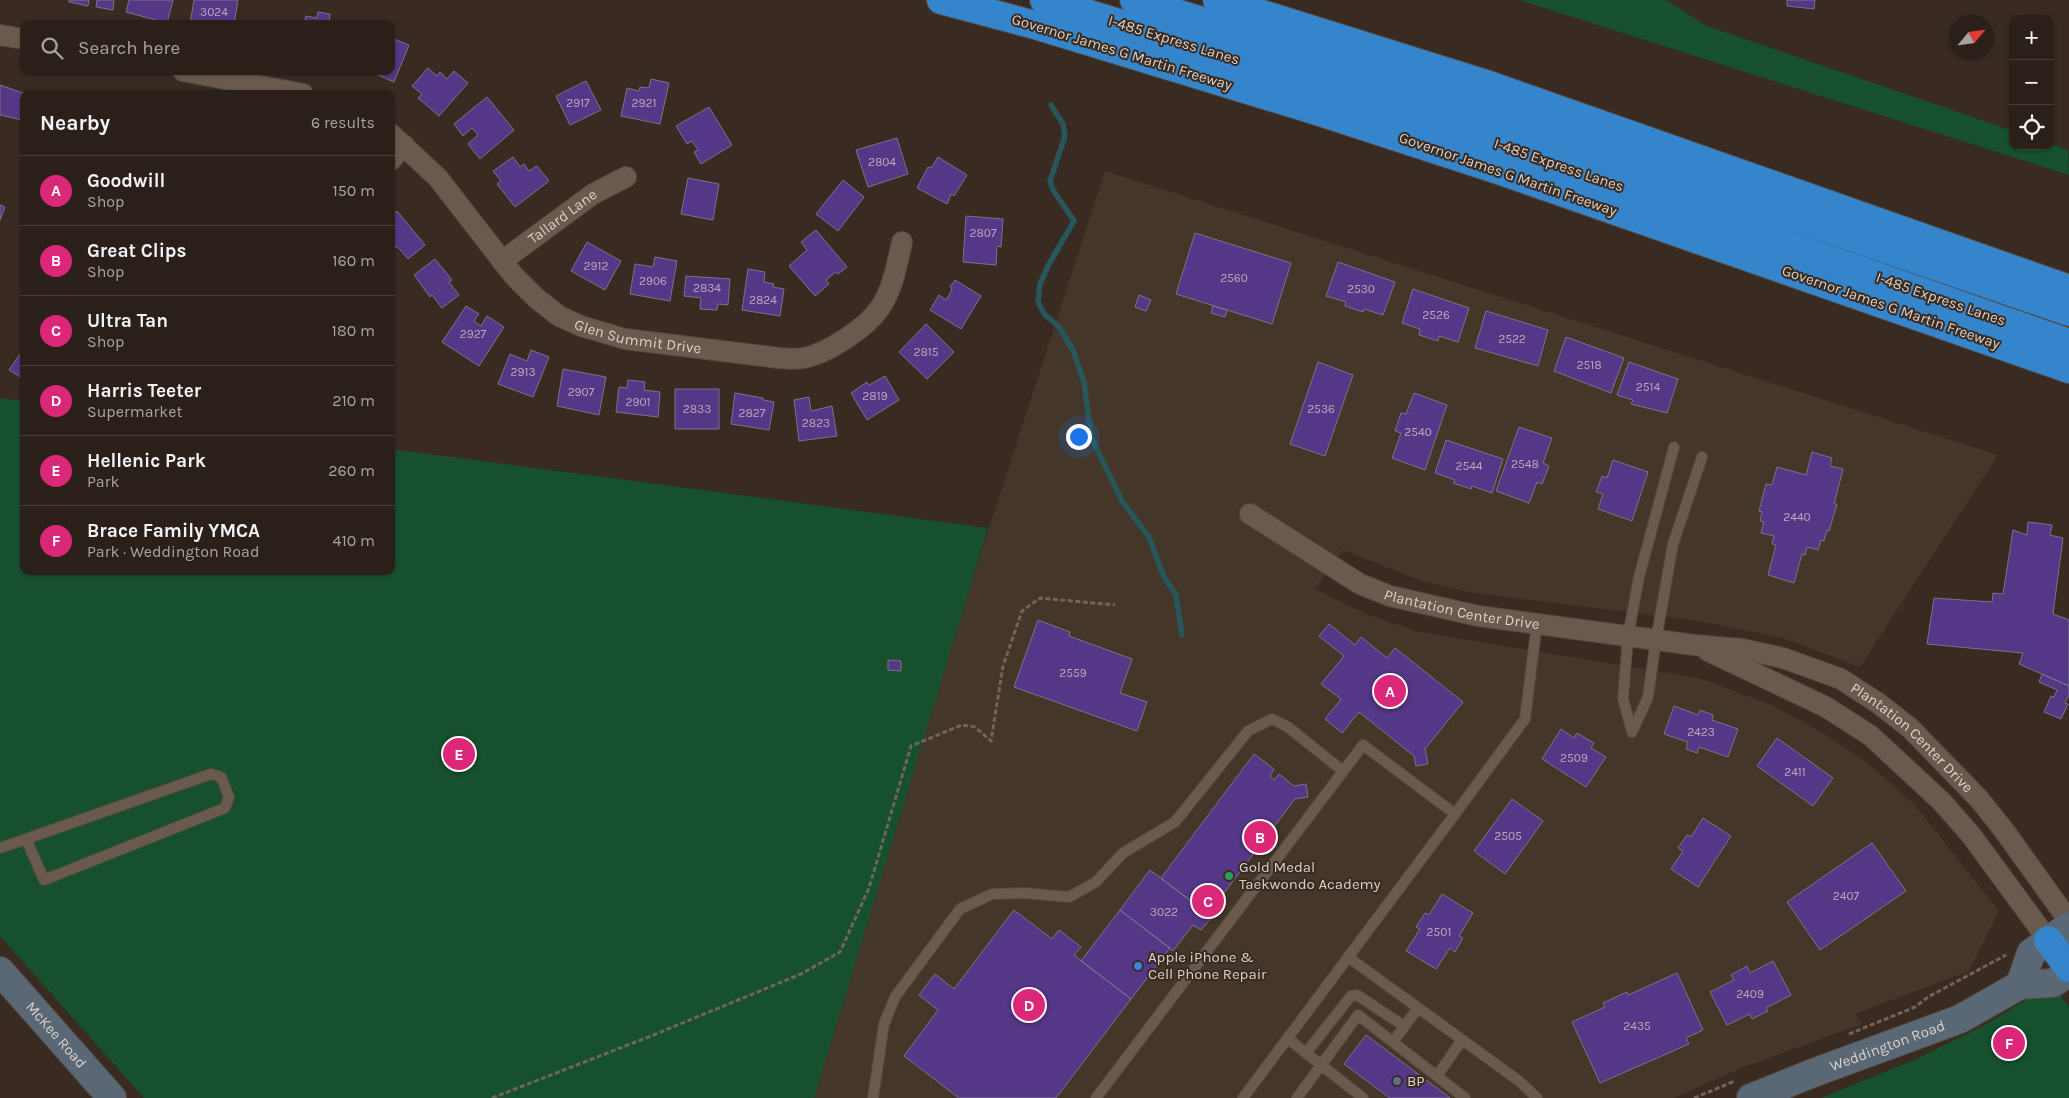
<!DOCTYPE html>
<html lang="en">
<head>
<meta charset="utf-8">
<style>
	body { margin:0; font-family:Karla,sans-serif; background:#332822; color:#f1f3f6 }
	.controls { position:absolute; right:15px; top:15px; display:grid; overflow:hidden; border-radius:10px; box-shadow:0 1px 4px #0004 }
	.controls button { width:45px; height:45px; display:grid; place-items:center; padding:0; border:0; border-bottom:1px solid #473e38; background:#2b2019; color:#f1f3f6; font:25px sans-serif }
	.compass { position:absolute; left:1949px; top:15px; width:45px; height:45px; border-radius:50%; background:#2b2019; box-shadow:0 1px 4px #0004; rotate:61deg }
	.you { position:absolute; left:1078px; top:436px; width:18px; height:18px; margin:-12px; border:4px solid #fff; border-radius:50%; background:#1a73e8; box-shadow:0 0 0 8px #1a73e833 }
	.badge { display:grid; place-items:center; width:32px; height:32px; border-radius:50%; background:#db2777; color:#fff; font-size:16px; font-weight:700 }
	.pin { position:absolute; translate:-50% -50%; border:2px solid #fff; box-shadow:0 1px 5px #0006 }
	.list { margin:0; padding:0; list-style:none }
	h2 { display:flex; justify-content:space-between; align-items:center; height:65px; margin:0; padding:0 20px; font-size:21px }
	h2 small { font-size:16px; font-weight:400; color:#a6a3a2 }
	.list li { display:grid; grid-template-columns:32px 1fr auto; gap:15px; align-items:center; box-sizing:border-box; height:70px; padding:0 20px; border-top:1px solid #473e38 }
	.list b { display:block; font-size:19px; white-space:nowrap }
	.list p { margin:0; font-size:16px; white-space:nowrap; color:#a6a3a2 }
	.list em { font-size:16px; font-style:normal; color:#a6a3a2 }
	.icon { flex:none; width:28px; height:28px; fill:none; stroke:currentColor; stroke-width:2; stroke-linecap:round; stroke-linejoin:round }
	.map { position:relative; flex:none; width:2069px; height:1098px; overflow:hidden }
	.search { position:absolute; background:#2b2019; box-shadow:0 1px 4px #0004; left:20px; top:20px; width:375px; height:55px; display:flex; align-items:center; gap:12px; box-sizing:border-box; padding:0 18px; border-radius:10px; color:#a6a3a2; font-size:19px }
	.panel { position:absolute; background:#2b2019; box-shadow:0 1px 4px #0004; left:20px; top:90px; width:375px; height:485px; border-radius:10px }
	.map>svg:first-child { display:block }
	.commercial { fill:#443628 }
	.green { fill:#17502f }
	.lines { fill:none; stroke-linecap:round; stroke-linejoin:round }
	.stream { stroke:#27565b; stroke-width:5.5 }
	.building { fill:#553787; stroke:#797486 }
	.service-casing { stroke:#544840; stroke-width:12 }
	.minor-casing { stroke:#544840; stroke-width:22 }
	.secondary-casing { stroke:#544840; stroke-width:30 }
	.motorway-casing { stroke:#544840; stroke-width:30 }
	.path { stroke:#70645b; stroke-width:3; stroke-dasharray:5 2.5; stroke-linecap:butt }
	.service { stroke:#6a5a4e; stroke-width:10 }
	.minor { stroke:#6a5a4e; stroke-width:20 }
	.secondary { stroke:#5a6774; stroke-width:28 }
	.motorway { stroke:#3585cc; stroke-width:28 }
	.leisure-dot { fill:#2e9e5b; stroke:#392b21; stroke-width:2 }
	.shop-dot { fill:#3f7fe0; stroke:#392b21; stroke-width:2 }
	.service-dot { fill:#5c6f8a; stroke:#392b21; stroke-width:2 }
	.labels { text-anchor:middle; dominant-baseline:central; stroke-width:4; stroke-linejoin:round; paint-order:stroke }
	.number-label { font-size:12px; fill:#b9aab9 }
	.street-label { font-size:15px; fill:#dad1ca; stroke:#392b21 }
	.poi-label { font-size:15px; fill:#dad1ca; stroke:#392b21; text-anchor:start }
</style>
</head>
<body>
<div class="map">
<svg width="2069" height="1098" viewBox="0 0 2069 1098">
	<rect width="100%" height="100%" fill="#392b21"/>
	<path class="commercial" d="M 1105,171 L 1998,455 L 1860,667 L 1783,638 L 1700,621 L 1473,593 L 1421,581 L 1343,550 L 1315,589 L 1366,614 L 1420,632 L 1699,678 L 1772,705 L 1823,733 L 1868,763 L 1914,804 L 1999,911 L 1969,971 L 1855,1014 L 1862,1024 L 1744,1067 L 1674,1098 L 813,1098 L 931,707 Z"/>
	<path class="green" d="M 1519,0 L 1666,0 L 1707,26 L 2013,131 L 2013,146 L 2050,146 L 2050,144 L 2068,150 L 2069,175 Z
		M 0,398 L 24,401 L 24,571 L 391,571 L 391,449 L 988,528 L 814,1098 L 144,1098 L 0,936 Z
		M 2052,984 L 2069,1007 L 2069,1098 L 1821,1098 L 1914,1060 L 1985,1025 Z"/>
	<g class="lines">
		<path class="stream" d="M 1051,105 L 1063,124 L 1065,136 L 1050,181 L 1053,190 L 1074,221 L 1049,264 L 1040,284 L 1038,302 L 1045,315 L 1059,327 L 1073,350 L 1084,382 L 1091,437 L 1122,501 L 1149,537 L 1164,577 L 1176,595 L 1182,635"/>
	</g>
	<path class="building" d="M 69,0 L 89,0 L 88,6 L 69,2 Z
		M 97,0 L 114,0 L 113,10 L 96,7 Z
		M 129,0 L 173,0 L 167,23 L 126,12 Z
		M 194,0 L 238,0 L 234,24 L 190,24 Z
		M 1787,0 L 1815,0 L 1814,9 L 1787,6 Z
		M 318,12 L 330,14 L 329,21 L 342,24 L 304,24 L 306,16 L 317,18 Z
		M 391,38 L 409,45 L 394,82 L 376,74 L 377,71 L 391,71 Z
		M 428,68 L 437,76 L 440,72 L 447,79 L 454,71 L 468,83 L 439,116 L 418,98 L 422,94 L 412,86 Z
		M 651,79 L 669,83 L 660,124 L 621,116 L 627,88 L 639,91 L 640,87 L 649,88 Z
		M 586,81 L 601,110 L 570,125 L 556,96 Z
		M 0,85 L 26,94 L 24,94 L 22,120 L 0,115 Z
		M 487,97 L 514,130 L 480,159 L 468,144 L 478,135 L 472,128 L 463,136 L 454,124 Z
		M 709,107 L 732,145 L 701,164 L 694,152 L 698,150 L 692,141 L 687,144 L 676,126 Z
		M 897,138 L 908,174 L 868,187 L 856,150 Z
		M 513,157 L 520,167 L 524,164 L 529,171 L 537,166 L 549,181 L 515,207 L 497,184 L 501,181 L 493,171 Z
		M 938,157 L 967,175 L 954,196 L 951,194 L 947,204 L 917,188 L 928,167 L 931,168 Z
		M 688,178 L 719,184 L 713,220 L 681,214 Z
		M 843,180 L 864,197 L 838,231 L 816,214 Z
		M 0,205 L 5,207 L 0,220 Z
		M 397,211 L 425,245 L 408,259 L 397,246 L 394,249 L 391,246 L 391,216 Z
		M 966,216 L 1003,219 L 1001,247 L 997,246 L 996,265 L 963,262 Z
		M 816,230 L 847,267 L 838,274 L 836,272 L 826,280 L 829,284 L 815,296 L 789,266 L 807,250 L 801,242 Z
		M 1195,233 L 1291,263 L 1272,324 L 1176,294 Z
		M 587,242 L 621,261 L 605,290 L 571,271 Z
		M 655,257 L 677,261 L 670,301 L 630,294 L 635,264 L 653,267 Z
		M 435,259 L 452,280 L 449,282 L 459,295 L 442,308 L 432,295 L 430,297 L 414,275 Z
		M 1338,262 L 1395,282 L 1383,315 L 1364,309 L 1363,312 L 1345,306 L 1346,302 L 1326,296 Z
		M 748,269 L 765,272 L 764,282 L 774,284 L 773,287 L 784,289 L 780,316 L 742,310 Z
		M 686,276 L 730,279 L 728,305 L 718,304 L 717,310 L 700,309 L 701,298 L 684,296 Z
		M 955,280 L 981,296 L 961,329 L 930,310 L 939,295 L 946,300 L 952,290 L 950,287 Z
		M 1413,289 L 1469,308 L 1458,342 L 1439,336 L 1438,341 L 1419,335 L 1420,329 L 1402,323 Z
		M 1139,295 L 1151,300 L 1146,311 L 1135,307 Z
		M 466,306 L 479,314 L 474,321 L 481,326 L 487,316 L 504,327 L 479,366 L 442,342 Z
		M 1213,306 L 1227,310 L 1225,317 L 1211,313 Z
		M 1486,311 L 1548,330 L 1538,366 L 1475,348 Z
		M 926,324 L 954,352 L 927,379 L 899,352 Z
		M 1566,337 L 1624,358 L 1611,393 L 1554,371 Z
		M 531,350 L 549,357 L 533,397 L 498,384 L 510,354 L 527,361 Z
		M 20,354 L 24,356 L 24,379 L 9,370 Z
		M 1318,362 L 1353,375 L 1325,456 L 1290,444 Z
		M 1629,362 L 1678,379 L 1667,413 L 1631,404 L 1633,400 L 1617,395 Z
		M 563,369 L 606,377 L 599,415 L 557,406 Z
		M 885,376 L 899,400 L 867,420 L 851,393 L 867,382 L 869,385 Z
		M 628,380 L 645,382 L 644,390 L 660,392 L 658,417 L 616,412 L 619,387 L 627,388 Z
		M 675,389 L 719,389 L 719,429 L 675,429 Z
		M 735,393 L 763,398 L 763,400 L 774,402 L 769,430 L 731,424 Z
		M 1414,393 L 1447,405 L 1425,470 L 1392,458 L 1401,433 L 1395,431 L 1401,413 L 1406,414 Z
		M 809,397 L 811,411 L 832,406 L 837,436 L 799,441 L 794,400 Z
		M 1519,427 L 1552,438 L 1543,463 L 1549,466 L 1542,484 L 1537,482 L 1529,503 L 1496,491 Z
		M 1446,440 L 1503,459 L 1492,493 L 1472,486 L 1471,489 L 1453,483 L 1455,480 L 1435,473 Z
		M 1812,452 L 1832,458 L 1830,466 L 1843,469 L 1834,504 L 1837,504 L 1829,531 L 1827,530 L 1824,541 L 1821,540 L 1818,550 L 1807,547 L 1805,555 L 1802,554 L 1794,583 L 1768,575 L 1776,545 L 1772,544 L 1774,536 L 1761,533 L 1764,522 L 1760,521 L 1762,512 L 1759,511 L 1766,484 L 1772,485 L 1777,467 L 1806,475 Z
		M 1613,460 L 1648,472 L 1632,521 L 1598,509 L 1603,494 L 1596,492 L 1602,476 L 1607,478 Z
		M 2028,522 L 2052,525 L 2050,535 L 2063,538 L 2053,614 L 2069,620 L 2069,686 L 2019,664 L 2023,653 L 1927,644 L 1934,598 L 1992,602 L 1993,593 L 2003,594 L 2013,530 L 2027,535 Z
		M 1038,620 L 1070,632 L 1069,636 L 1132,659 L 1120,693 L 1147,702 L 1137,731 L 1014,687 Z
		M 1329,624 L 1355,645 L 1361,637 L 1387,658 L 1395,648 L 1463,702 L 1425,749 L 1428,764 L 1416,766 L 1414,756 L 1359,712 L 1342,733 L 1325,719 L 1341,699 L 1321,684 L 1344,656 L 1319,636 Z
		M 888,660 L 901,661 L 901,671 L 888,670 Z
		M 2042,674 L 2069,686 L 2069,695 L 2065,703 L 2068,704 L 2061,719 L 2044,712 L 2051,696 L 2054,697 L 2057,690 L 2039,682 Z
		M 1674,706 L 1698,715 L 1700,710 L 1713,715 L 1712,720 L 1738,729 L 1728,757 L 1699,747 L 1697,753 L 1686,749 L 1688,742 L 1664,734 Z
		M 1561,729 L 1574,738 L 1577,733 L 1594,743 L 1591,748 L 1606,757 L 1586,787 L 1542,759 Z
		M 1777,738 L 1833,778 L 1813,806 L 1757,766 Z
		M 1254,754 L 1274,769 L 1270,776 L 1274,780 L 1279,774 L 1294,786 L 1306,784 L 1308,797 L 1295,799 L 1208,914 L 1161,878 Z
		M 1512,799 L 1543,821 L 1505,874 L 1474,851 Z
		M 1703,818 L 1731,836 L 1698,887 L 1671,869 L 1683,851 L 1678,848 L 1687,835 L 1691,837 Z
		M 1872,843 L 1906,891 L 1820,950 L 1787,902 Z
		M 1150,870 L 1212,917 L 1201,930 L 1193,925 L 1173,951 L 1120,910 Z
		M 1442,894 L 1473,913 L 1459,936 L 1463,938 L 1455,952 L 1450,948 L 1436,969 L 1406,951 L 1420,929 L 1416,927 L 1425,913 L 1429,915 Z
		M 1014,910 L 1052,939 L 1059,930 L 1081,947 L 1074,955 L 1131,999 L 1056,1098 L 959,1098 L 904,1056 L 938,1010 L 919,995 L 935,974 L 954,989 Z
		M 1120,910 L 1170,948 L 1131,999 L 1081,961 Z
		M 1773,961 L 1791,995 L 1766,1008 L 1768,1011 L 1752,1019 L 1750,1014 L 1727,1025 L 1710,992 L 1734,980 L 1731,975 L 1747,966 L 1750,973 Z
		M 1677,973 L 1703,1030 L 1686,1038 L 1689,1044 L 1600,1083 L 1572,1022 L 1605,1007 L 1603,1003 L 1627,992 L 1628,995 Z
		M 1366,1035 L 1450,1098 L 1390,1098 L 1344,1064 Z"/>
	<g class="lines">
		<defs>
			<path id="service" d="M 1674,447 L 1639,577 L 1628,636 L 1623,699 L 1632,732 L 1648,697 L 1656,640 L 1673,544 L 1702,457
				M 1455,814 L 1525,719 L 1537,623
				M 0,848 L 26,839 L 211,774 L 221,777 L 229,797 L 225,808 L 44,880 L 26,839
				M 1348,957 L 1519,1081 L 1537,1098
				M 1287,1038 L 1363,1098
				M 1393,1042 L 1418,1008
				M 1306,1053 L 1351,996 L 1357,995 L 1404,1026
				M 1437,1076 L 1462,1040
				M 873,1098 L 884,1024 L 895,997 L 960,909 L 992,894 L 1024,893 L 1069,897 L 1096,882 L 1123,853 L 1175,822 L 1248,731 L 1272,719 L 1288,727 L 1343,771
				M 1096,1098 L 1363,745 L 1455,814 L 1243,1098
				M 1297,1098 L 1358,1015 L 1465,1098"/>
			<g id="minor">
				<path d="M 0,35 L 24,39"/>
				<path d="M 183,71 L 303,94"/>
				<path id="s1" d="M 391,134 L 438,178 L 514,276 L 536,298 L 559,316 L 581,326 L 625,339 L 779,358 C 787,358 795,360 803,358 C 827,354 866,328 880,308 C 893,289 897,264 902,242"/>
				<path d="M 391,160 L 404,145"/>
				<path id="s2" d="M 502,261 L 593,194 L 626,177"/>
				<path id="s3" d="M 1250,514 L 1360,584 L 1390,596 L 1478,616 L 1694,645 L 1742,649 L 1783,658 L 1841,679 L 1878,703 L 1910,728 L 1979,799 L 2003,829 L 2069,921"/>
				<path d="M 1708,651 L 1826,707 L 1871,736 L 1942,802 L 1971,835 L 2048,940"/>
			</g>
			<g id="secondary">
				<path id="s4" d="M 0,971 L 112,1098"/>
				<path d="M 2020,985 L 2031,953 L 2069,926"/>
				<path id="s5" d="M 1751,1098 L 1813,1073 L 1960,1019 L 2020,985 L 2053,983 L 2069,972"/>
			</g>
			<path id="motorway" d="M 941,0 L 1035,25 L 1317,111 L 1501,171 L 2069,369
				M 1044,0 L 1401,110 L 2069,343
				M 1134,0 L 1418,88 L 2069,312
				M 1217,0 L 1483,83 L 2069,289
				M 2048,940 L 2069,968"/>
		</defs>
		<use href="#service" class="service-casing"/>
		<use href="#minor" class="minor-casing"/>
		<use href="#secondary" class="secondary-casing"/>
		<use href="#motorway" class="motorway-casing"/>
		<path class="path" d="M 1849,1034 L 1915,1007 L 1928,997 L 2006,955
			M 492,1098 L 651,1036 L 801,974 L 840,952 L 869,888 L 911,746 L 962,725 L 975,727 L 991,741 L 1003,666 L 1022,611 L 1040,598 L 1115,605
			M 1694,1098 L 1735,1081"/>
		<use href="#service" class="service"/>
		<use href="#minor" class="minor"/>
		<use href="#secondary" class="secondary"/>
		<use href="#motorway" class="motorway"/>
	</g>
	<circle class="leisure-dot" cx="1229" cy="876" r="5"/>
	<circle class="shop-dot" cx="1138" cy="966" r="5"/>
	<circle class="service-dot" cx="1397" cy="1081" r="5"/>
	<g class="labels">
		<g class="number-label">
			<text x="214" y="12">3024</text>
			<text x="578" y="103">2917</text>
			<text x="644" y="103">2921</text>
			<text x="882" y="162">2804</text>
			<text x="983" y="233">2807</text>
			<text x="596" y="266">2912</text>
			<text x="1234" y="278">2560</text>
			<text x="653" y="281">2906</text>
			<text x="707" y="288">2834</text>
			<text x="1361" y="289">2530</text>
			<text x="763" y="300">2824</text>
			<text x="1436" y="315">2526</text>
			<text x="473" y="334">2927</text>
			<text x="1512" y="339">2522</text>
			<text x="926" y="352">2815</text>
			<text x="1589" y="365">2518</text>
			<text x="523" y="372">2913</text>
			<text x="1648" y="387">2514</text>
			<text x="581" y="392">2907</text>
			<text x="875" y="396">2819</text>
			<text x="638" y="402">2901</text>
			<text x="697" y="409">2833</text>
			<text x="1321" y="409">2536</text>
			<text x="752" y="413">2827</text>
			<text x="816" y="423">2823</text>
			<text x="1418" y="432">2540</text>
			<text x="1525" y="464">2548</text>
			<text x="1469" y="466">2544</text>
			<text x="1797" y="517">2440</text>
			<text x="1073" y="673">2559</text>
			<text x="1701" y="732">2423</text>
			<text x="1574" y="758">2509</text>
			<text x="1795" y="772">2411</text>
			<text x="1508" y="836">2505</text>
			<text x="1846" y="896">2407</text>
			<text x="1164" y="912">3022</text>
			<text x="1439" y="932">2501</text>
			<text x="1750" y="994">2409</text>
			<text x="1637" y="1026">2435</text>
		</g>
		<g class="street-label">
			<text transform="translate(1174 40) rotate(17)">I-485 Express Lanes</text>
			<text transform="translate(1122 52) rotate(17)">Governor James G Martin Freeway</text>
			<text transform="translate(1559 165) rotate(19)">I-485 Express Lanes</text>
			<text transform="translate(1508 174) rotate(19)">Governor James G Martin Freeway</text>
			<text stroke="none"><textPath href="#s2" startOffset="75">Tallard Lane</textPath></text>
			<text transform="translate(1941 299) rotate(19)">I-485 Express Lanes</text>
			<text transform="translate(1891 307) rotate(19)">Governor James G Martin Freeway</text>
			<text stroke="none"><textPath href="#s1" startOffset="331">Glen Summit Drive</textPath></text>
			<text stroke="none"><textPath href="#s3" startOffset="236">Plantation Center Drive</textPath></text>
			<text stroke="none"><textPath href="#s3" startOffset="715">Plantation Center Drive</textPath></text>
			<text stroke="none"><textPath href="#s4" startOffset="85">McKee Road</textPath></text>
			<text stroke="none"><textPath href="#s5" startOffset="146">Weddington Road</textPath></text>
		</g>
		<g class="poi-label">
			<text x="1239" y="867">Gold Medal<tspan x="1239" dy="17">Taekwondo Academy</tspan></text>
			<text x="1148" y="957">Apple iPhone &amp;<tspan x="1148" dy="17">Cell Phone Repair</tspan></text>
			<text x="1407" y="1081">BP</text>
		</g>
	</g>
</svg>
<div class="controls">
<button>+</button>
<button>−</button>
<button><svg class="icon" aria-label="locate" viewBox="0 0 24 24"><circle cx="12" cy="12" r="6"/><path d="M12 2v4M12 18v4M2 12h4M18 12h4"/></svg></button>
</div>
<svg class="compass" viewBox="-18 -18 36 36"><path d="M0-13l5 13h-10z" fill="#e53935"/><path d="M0 13l5-13h-10z" fill="#a6a3a2"/></svg>
<div class="you"></div>
<div class="pin badge" style="left:1390px;top:691px">A</div>
<div class="pin badge" style="left:1260px;top:837px">B</div>
<div class="pin badge" style="left:1208px;top:901px">C</div>
<div class="pin badge" style="left:1029px;top:1005px">D</div>
<div class="pin badge" style="left:459px;top:754px">E</div>
<div class="pin badge" style="left:2009px;top:1043px">F</div>
<div class="search"><svg class="icon" aria-label="search" viewBox="0 0 24 24"><circle cx="10" cy="10" r="6"/><path d="M15 15l6 6"/></svg>Search here</div>
<section class="panel">
<h2>Nearby<small>6 results</small></h2>
<ul class="list">
<li><span class="badge">A</span><div><b>Goodwill</b><p>Shop</p></div><em>150 m</em></li>
<li><span class="badge">B</span><div><b>Great Clips</b><p>Shop</p></div><em>160 m</em></li>
<li><span class="badge">C</span><div><b>Ultra Tan</b><p>Shop</p></div><em>180 m</em></li>
<li><span class="badge">D</span><div><b>Harris Teeter</b><p>Supermarket</p></div><em>210 m</em></li>
<li><span class="badge">E</span><div><b>Hellenic Park</b><p>Park</p></div><em>260 m</em></li>
<li><span class="badge">F</span><div><b>Brace Family YMCA</b><p>Park · Weddington Road</p></div><em>410 m</em></li>
</ul>
</section>
</div>
</body>
</html>
